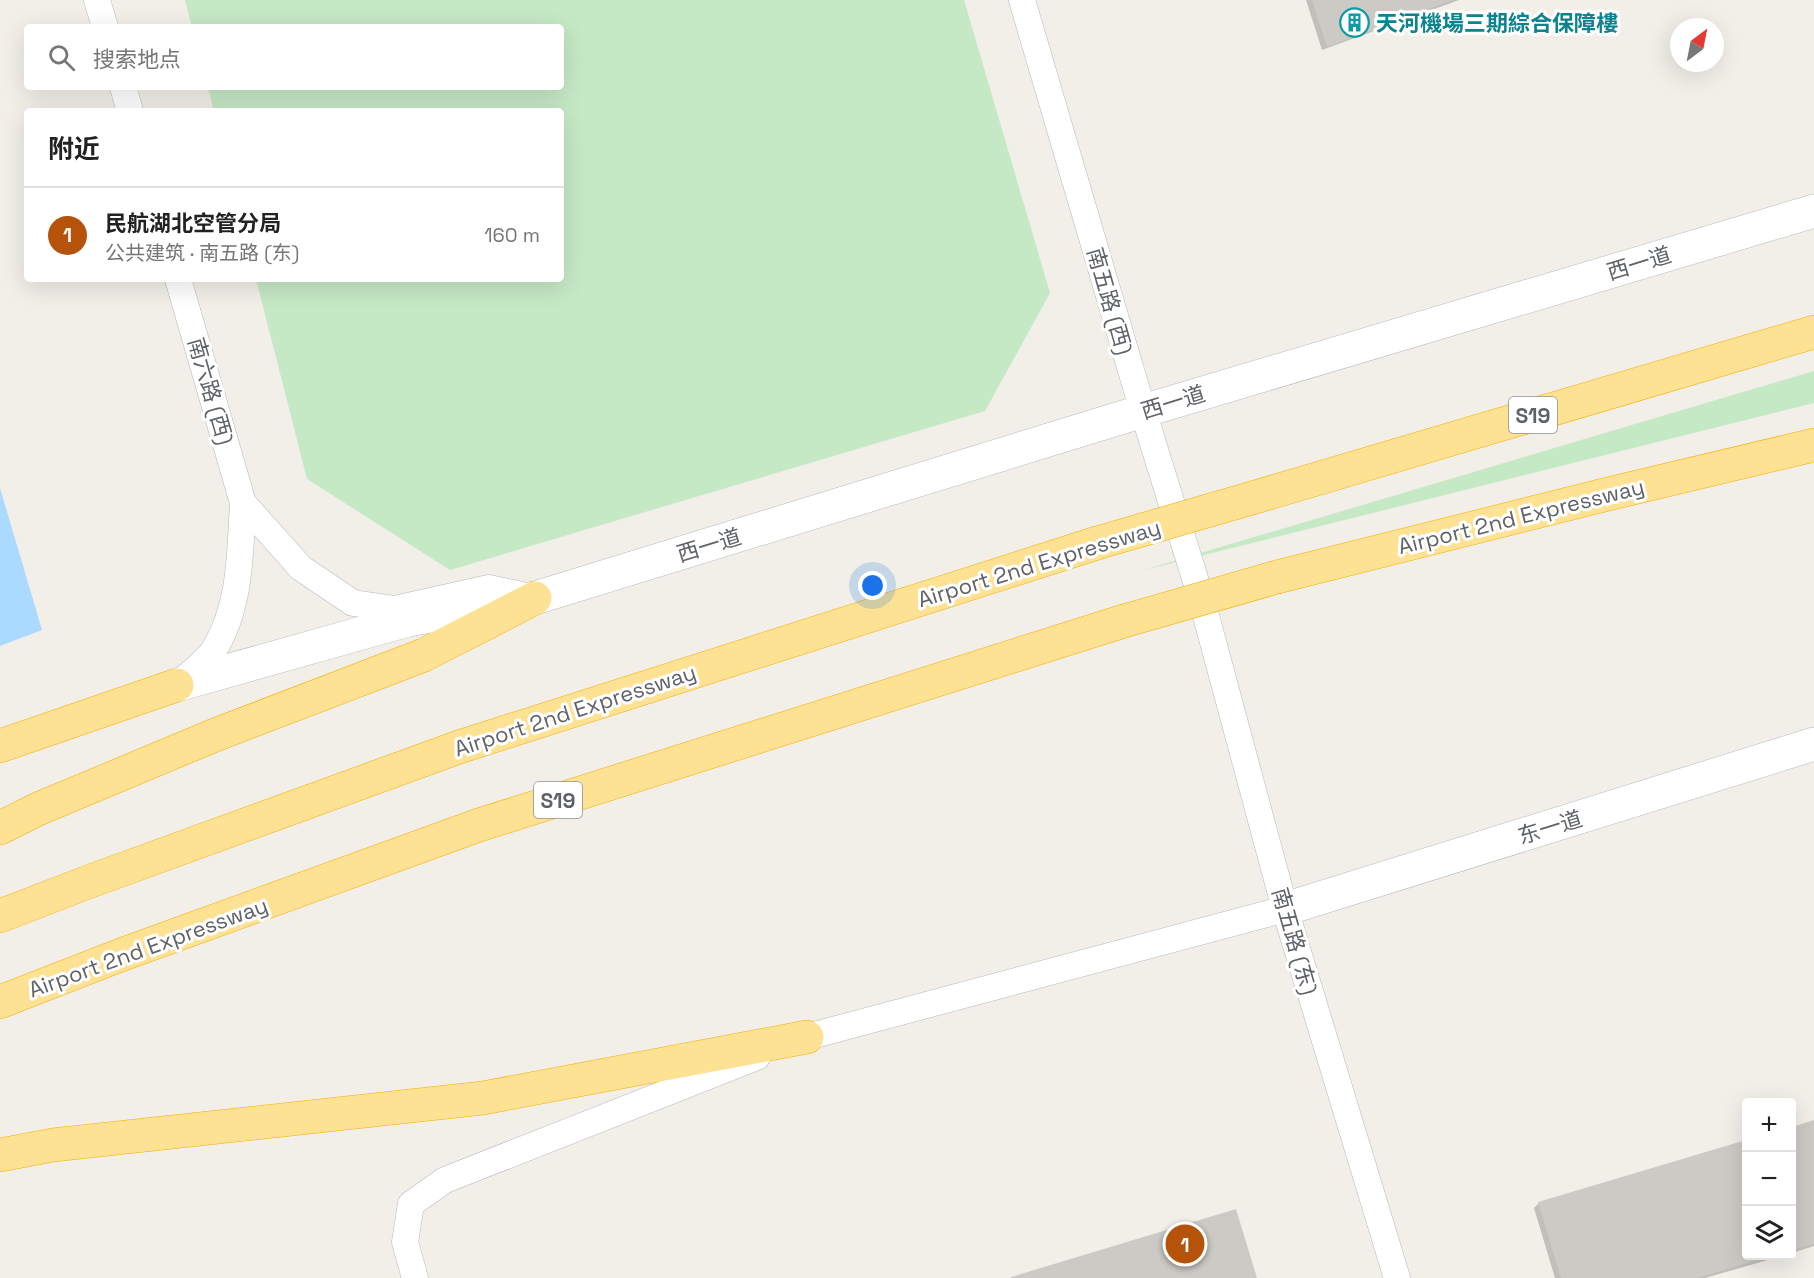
<!DOCTYPE html>
<html lang="zh">
<head>
<meta charset="utf-8">
<style>
	body { margin:0; font-family:"Space Grotesk","Noto Sans SC",sans-serif; background:#f2f2f2; color:#222 }
	.controls { position:absolute; right:18px; bottom:18px; display:grid; overflow:hidden; border-radius:6px; box-shadow:0 6px 24px #0002 }
	.controls button { width:54px; height:54px; display:grid; place-items:center; padding:0; border:0; border-bottom:2px solid #e0e0e0; background:#fff; color:#222; font:30px sans-serif }
	.compass { position:absolute; left:1670px; top:18px; width:54px; height:54px; border-radius:50%; background:#fff; box-shadow:0 6px 24px #0002; rotate:32deg }
	.you { position:absolute; left:873px; top:586px; width:21px; height:21px; margin:-15px; border:4px solid #fff; border-radius:50%; background:#1a73e8; box-shadow:0 0 0 9px #1a73e833 }
	.badge { display:grid; place-items:center; width:39px; height:39px; border-radius:50%; background:#b45309; color:#fff; font-size:20px; font-weight:700 }
	.pin { position:absolute; translate:-50% -50%; border:3px solid #fff; box-shadow:0 2px 6px #0006 }
	.list { margin:0; padding:0; list-style:none }
	h2 { display:flex; justify-content:space-between; align-items:center; height:78px; margin:0; padding:0 24px; font-size:26px }
	h2 small { font-size:20px; font-weight:400; color:#767676 }
	.list li { display:grid; grid-template-columns:39px 1fr auto; gap:18px; align-items:center; box-sizing:border-box; height:96px; padding:0 24px; border-top:2px solid #e0e0e0 }
	.list b { display:block; font-size:22px; white-space:nowrap }
	.list p { margin:0; font-size:20px; white-space:nowrap; color:#767676 }
	.list em { font-size:20px; font-style:normal; color:#767676 }
	.icon { flex:none; width:33px; height:33px; fill:none; stroke:currentColor; stroke-width:2; stroke-linecap:round; stroke-linejoin:round }
	.map { position:relative; flex:none; width:1814px; height:1278px; overflow:hidden }
	.search { position:absolute; background:#fff; box-shadow:0 6px 24px #0002; left:24px; top:24px; width:540px; height:66px; display:flex; align-items:center; gap:15px; box-sizing:border-box; padding:0 21px; border-radius:6px; color:#767676; font-size:22px }
	.panel { position:absolute; background:#fff; box-shadow:0 6px 24px #0002; left:24px; top:108px; width:540px; height:174px; border-radius:6px }
	.map>svg:first-child { display:block }
	.green { fill:#c5e8c5 }
	.water { fill:#aadaff }
	.shadow { fill:#0003 }
	.building { fill:#cccac5 }
	.lines { fill:none; stroke-linecap:round; stroke-linejoin:round }
	.street-casing { stroke:#b5b8bc; stroke-width:27 }
	.secondary-casing { stroke:#b6babf; stroke-width:34 }
	.highway-casing { stroke:#f9ab00; stroke-width:34 }
	.street { stroke:#fff; stroke-width:26 }
	.secondary { stroke:#fff; stroke-width:33 }
	.highway { stroke:#fde293; stroke-width:33 }
	.highway-bridge-casing { stroke:#f9ab00; stroke-width:34; stroke-linecap:butt }
	.highway-bridge { stroke:#fde293; stroke-width:33 }
	.labels { text-anchor:middle; dominant-baseline:central; stroke-width:6; stroke-linejoin:round; paint-order:stroke }
	.shield { fill:#fff; stroke:#8f9295; stroke-width:1.5 }
	.shield-label { font-size:21px; font-weight:bold; fill:#5f6368 }
	.culture-label { font-size:22px; font-weight:bold; fill:#0d838f; stroke:#fff; text-anchor:start }
	.street-label { font-size:22px; fill:#5f6368; stroke:#fff }
</style>
</head>
<body>
<div class="map">
<svg width="1814" height="1278" viewBox="0 0 1814 1278">
	<rect width="100%" height="100%" fill="#f1efe8"/>
	<path class="green" d="M 185,0 L 964,0 L 1050,293 L 985,411 L 450,570 L 307,479 L 256,279 L 561,279 L 561,111 L 214,111 L 208,87 L 561,87 L 561,27 L 192,27 Z
		M 1814,371 L 1814,403 L 1140,571 Z"/>
	<path class="water" d="M 0,488 L 42,630 L 0,646 Z"/>
	<path class="shadow" d="M 1306,0 L 1459,0 L 1322,50 Z
		M 1814,1122 L 1814,1246 L 1792,1253 L 1792,1128 Z
		M 1746,1142 L 1746,1256 L 1782,1256 L 1705,1278 L 1555,1278 L 1534,1208 L 1539,1203 Z"/>
	<path class="building" d="M 1312,0 L 1453,0 L 1327,47 Z
		M 1814,1120 L 1814,1244 L 1792,1250 L 1792,1127 Z
		M 1746,1140 L 1746,1256 L 1771,1256 L 1697,1278 L 1561,1278 L 1538,1202 Z
		M 1236,1209 L 1257,1278 L 1011,1278 L 1011,1277 Z"/>
	<g class="lines">
		<defs>
			<path id="street" d="M 97,0 L 105,27
				M 1022,0 L 1143,411 L 1202,601 L 1285,909 L 1397,1278
				M 123,87 L 130,111
				M 178,279 L 243,503
				M 178,684 C 190,673 208,661 215,648 C 241,605 240,552 243,503 L 301,568 L 353,603 L 395,609 L 489,588 L 526,596
				M 791,1043 L 807,1037 L 1285,909
				M 415,1278 L 405,1242 L 411,1204 L 445,1180 L 757,1057"/>
			<path id="secondary" d="M 177,685 L 408,620 L 535,598 L 1143,411 L 1814,211
				M 1285,909 L 1814,744"/>
			<path id="highway" d="M 1252,498 L 1814,332
				M 1277,577 L 1608,494 L 1814,445
				M 0,746 L 177,685
				M 0,828 L 38,809 L 215,735 L 424,655 L 535,598
				M 0,916 L 88,882 L 459,747 L 1097,543
				M 0,1002 L 118,956 L 479,825 L 1124,621
				M 0,1155 L 53,1145 L 483,1098 L 807,1037"/>
		</defs>
		<use href="#street" class="street-casing"/>
		<use href="#secondary" class="secondary-casing"/>
		<use href="#highway" class="highway-casing"/>
		<use href="#street" class="street"/>
		<use href="#secondary" class="secondary"/>
		<use href="#highway" class="highway"/>
		<defs>
			<path id="highway-bridge" d="M 1097,543 L 1252,498
				M 1124,621 L 1277,577"/>
		</defs>
		<use href="#highway-bridge" class="highway-bridge-casing"/>
		<use href="#highway-bridge" class="highway-bridge"/>
	</g>
	<defs>
		<symbol id="building-ring" viewBox="-11 -11 22 22"><circle r="9.5" fill="#fff" stroke="#0f9aa8" stroke-width="1.5"/><path d="M-4-6H4V6H1V3H-1V6H-4ZM-2.5-4.3h1.7v1.8h-1.7ZM.8-4.3h1.7v1.8H.8ZM-2.5-1h1.7V.8h-1.7ZM.8-1h1.7V.8H.8Z" fill="#0f9aa8"/></symbol>
	</defs>
	<g fill-rule="evenodd">
		<use href="#building-ring" x="1338" y="6" width="33" height="33"/>
	</g>
	<g class="labels">
		<g class="shield">
			<rect x="1509" y="397" width="48" height="36" rx="4.5"/>
			<rect x="534" y="782" width="48" height="36" rx="4.5"/>
		</g>
		<g class="shield-label">
			<text x="1533" y="415">S19</text>
			<text x="558" y="800">S19</text>
		</g>
		<g class="culture-label">
			<text x="1376" y="23">天河機場三期綜合保障樓</text>
		</g>
		<g class="street-label">
			<text transform="translate(1639 263) rotate(-17)">西一道</text>
			<text transform="translate(1110 301) rotate(74)">南五路 (西)</text>
			<text transform="translate(211 391) rotate(74)">南六路 (西)</text>
			<text transform="translate(1173 402) rotate(-17)">西一道</text>
			<text transform="translate(1521 516) rotate(-14)">Airport 2nd Expressway</text>
			<text transform="translate(709 545) rotate(-17)">西一道</text>
			<text transform="translate(1039 563) rotate(-17)">Airport 2nd Expressway</text>
			<text transform="translate(575 710) rotate(-18)">Airport 2nd Expressway</text>
			<text transform="translate(1550 827) rotate(-17)">东一道</text>
			<text transform="translate(1295 941) rotate(74)">南五路 (东)</text>
			<text transform="translate(148 947) rotate(-20)">Airport 2nd Expressway</text>
		</g>
	</g>
</svg>
<div class="controls">
<button>+</button>
<button>−</button>
<button><svg class="icon" aria-label="layers" viewBox="0 0 24 24"><path d="M12 4l9 5-9 5-9-5zM3 14l9 5 9-5"/></svg></button>
</div>
<svg class="compass" viewBox="-18 -18 36 36"><path d="M0-13l5 13h-10z" fill="#e53935"/><path d="M0 13l5-13h-10z" fill="#767676"/></svg>
<div class="you"></div>
<div class="pin badge" style="left:1185px;top:1244px">1</div>
<div class="search"><svg class="icon" aria-label="search" viewBox="0 0 24 24"><circle cx="10" cy="10" r="6"/><path d="M15 15l6 6"/></svg>搜索地点</div>
<section class="panel">
<h2>附近<small></small></h2>
<ul class="list">
<li><span class="badge">1</span><div><b>民航湖北空管分局</b><p>公共建筑 · 南五路 (东)</p></div><em>160 m</em></li>
</ul>
</section>
</div>
</body>
</html>
